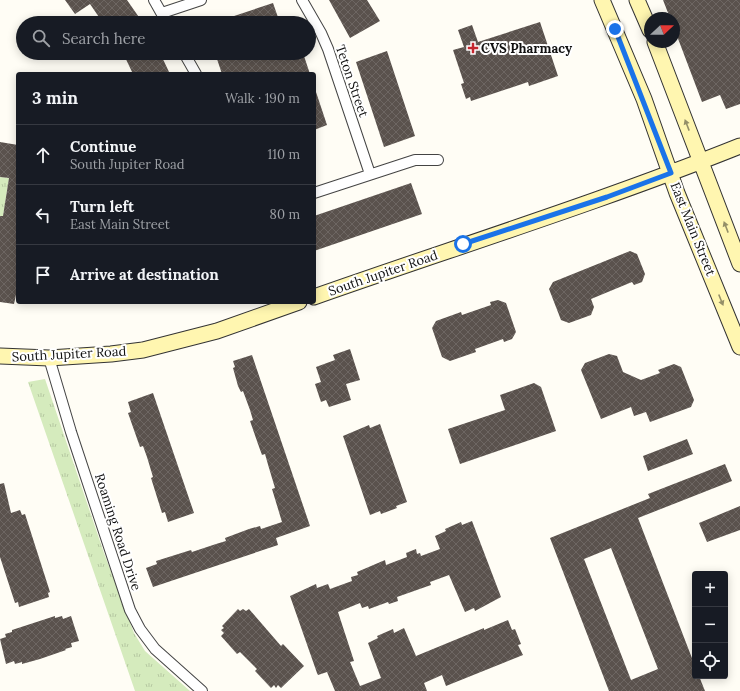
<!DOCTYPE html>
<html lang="en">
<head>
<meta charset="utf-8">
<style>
	body { margin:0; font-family:Lora,serif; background:#20242c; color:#f1f3f6 }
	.controls { position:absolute; right:12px; bottom:12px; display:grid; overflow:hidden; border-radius:4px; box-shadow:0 2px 10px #0003 }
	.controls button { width:36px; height:36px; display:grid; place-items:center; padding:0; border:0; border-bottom:1px solid #363941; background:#171b24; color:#f1f3f6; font:20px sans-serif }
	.compass { position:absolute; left:644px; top:12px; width:36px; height:36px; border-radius:50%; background:#171b24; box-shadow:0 2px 10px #0003; rotate:68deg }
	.stop { position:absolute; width:12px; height:12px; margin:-9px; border:3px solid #1a73e8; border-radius:50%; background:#fff }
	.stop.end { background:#1a73e8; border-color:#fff; box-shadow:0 1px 4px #0008 }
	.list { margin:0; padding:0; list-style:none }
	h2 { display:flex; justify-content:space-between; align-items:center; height:52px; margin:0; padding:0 16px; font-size:17px }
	h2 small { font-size:13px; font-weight:400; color:#9ea1a6 }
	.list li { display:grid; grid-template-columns:26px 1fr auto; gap:12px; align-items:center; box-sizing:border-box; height:60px; padding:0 16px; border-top:1px solid #363941 }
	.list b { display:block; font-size:15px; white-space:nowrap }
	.list p { margin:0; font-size:13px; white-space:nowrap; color:#9ea1a6 }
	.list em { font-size:13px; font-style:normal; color:#9ea1a6 }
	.icon { flex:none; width:22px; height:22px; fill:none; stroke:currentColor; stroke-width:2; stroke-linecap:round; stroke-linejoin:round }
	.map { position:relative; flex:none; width:740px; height:691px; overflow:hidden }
	.search { position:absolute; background:#171b24; box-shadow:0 2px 10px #0003; left:16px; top:16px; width:300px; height:44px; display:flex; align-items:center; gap:10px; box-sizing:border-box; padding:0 14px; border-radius:22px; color:#9ea1a6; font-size:15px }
	.panel { position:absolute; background:#171b24; box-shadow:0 2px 10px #0003; left:16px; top:72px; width:300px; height:232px; border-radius:4px }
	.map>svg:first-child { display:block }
	.grass { fill:url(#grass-tufts) }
	.building { fill:url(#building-cross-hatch); fill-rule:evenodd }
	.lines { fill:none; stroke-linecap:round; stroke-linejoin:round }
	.street-casing { stroke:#444; stroke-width:12 }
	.secondary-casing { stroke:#333; stroke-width:17 }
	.street { stroke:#fff; stroke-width:10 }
	.secondary { stroke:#fff6b0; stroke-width:15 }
	.oneway { fill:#948f68 }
	.route { stroke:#1a73e8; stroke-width:5 }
	.poi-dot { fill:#c4262e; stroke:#fff; stroke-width:1.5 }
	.labels { text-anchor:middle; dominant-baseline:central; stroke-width:4; stroke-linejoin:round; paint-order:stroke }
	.poi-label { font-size:13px; font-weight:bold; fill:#111; stroke:#fff; text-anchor:start }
	.street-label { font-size:13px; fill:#111; stroke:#fff }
</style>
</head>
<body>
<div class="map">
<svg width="740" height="691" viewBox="0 0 740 691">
	<defs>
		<pattern id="grass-tufts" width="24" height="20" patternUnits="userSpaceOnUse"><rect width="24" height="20" fill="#d5ebbd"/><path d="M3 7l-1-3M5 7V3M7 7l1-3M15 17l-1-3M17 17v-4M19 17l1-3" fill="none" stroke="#b6c8a1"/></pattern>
		<pattern id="building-cross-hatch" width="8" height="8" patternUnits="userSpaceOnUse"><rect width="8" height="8" fill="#5a524d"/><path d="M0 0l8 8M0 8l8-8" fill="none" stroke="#6d6662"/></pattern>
	</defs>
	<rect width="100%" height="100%" fill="#fffdf5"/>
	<path class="grass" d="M 0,177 L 9,178 L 3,217 L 0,216 Z
		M 45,379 L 104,553 L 134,633 L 145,651 L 190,691 L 135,691 L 28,382 Z"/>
	<path class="building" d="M 65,0 L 127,0 L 143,23 L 103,23 L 90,4 L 75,14 Z
		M 329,0 L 367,0 L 380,21 L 350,38 Z
		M 663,0 L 740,0 L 740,104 L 726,109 L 720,95 L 702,102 L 674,28 L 674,18 L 670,18 Z
		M 273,3 L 280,23 L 219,23 L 219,21 Z
		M 540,22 L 558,76 L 529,86 L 528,82 L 471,101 L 470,97 L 466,99 L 461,84 L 464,83 L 453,50 L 464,47 L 458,30 L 472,25 L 478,42 Z
		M 387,51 L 415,136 L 384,147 L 356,62 Z
		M 123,53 L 160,53 L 170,74 L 133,74 Z
		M 215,53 L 303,53 L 310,74 L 222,74 Z
		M 314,92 L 316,92 L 327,125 L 314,130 Z
		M 0,142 L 18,145 L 18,296 L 16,295 L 14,304 L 0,302 L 0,216 L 3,216 L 9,178 L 0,177 Z
		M 411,183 L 422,214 L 314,251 L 314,216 Z
		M 630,251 L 637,254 L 645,274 L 642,282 L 634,285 L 632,282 L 591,299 L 594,307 L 591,315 L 569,323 L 561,320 L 549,289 L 553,282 Z
		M 498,300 L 506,303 L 516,332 L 512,339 L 504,342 L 503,339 L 475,349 L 476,352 L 450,361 L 442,357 L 432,328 L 436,321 L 461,312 L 462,315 L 491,305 L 490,302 Z
		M 350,349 L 360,380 L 346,384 L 351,400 L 329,407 L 326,400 L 321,402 L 315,384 L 321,382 L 316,367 L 335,360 L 333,355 Z
		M 609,354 L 617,356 L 623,372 L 641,380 L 660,373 L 658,370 L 674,364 L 681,367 L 694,400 L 691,407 L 650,422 L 646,412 L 634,416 L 631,407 L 601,419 L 581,370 L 585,363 Z
		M 252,355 L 310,526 L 276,538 L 278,545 L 153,587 L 146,568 L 157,564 L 156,561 L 191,550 L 192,552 L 216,544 L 226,541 L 225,538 L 249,529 L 260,526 L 261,529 L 282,522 L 272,489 L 275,488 L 269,468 L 265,454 L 262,455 L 258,444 L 250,421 L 253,420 L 250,410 L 243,391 L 241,392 L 238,386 L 233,368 L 235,367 L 233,361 Z
		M 534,383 L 541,387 L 556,431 L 460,464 L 448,429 L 505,410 L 500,395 Z
		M 153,393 L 194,513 L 168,522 L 165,512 L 162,513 L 151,478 L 153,477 L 147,457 L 143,446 L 140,447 L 128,413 L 131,412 L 128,402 Z
		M 380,424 L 407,502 L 396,506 L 397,508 L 381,514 L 380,511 L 370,515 L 343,436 L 369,425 L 370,428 Z
		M 687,439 L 693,454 L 648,471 L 643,456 Z
		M 725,464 L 732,481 L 638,518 L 695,666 L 695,676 L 699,676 L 705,691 L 609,691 L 550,538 L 650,498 L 648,494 ZM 611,548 L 658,669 L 631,680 L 584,559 Z
		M 4,483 L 11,513 L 20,510 L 22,515 L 25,514 L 50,592 L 48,593 L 49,597 L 19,607 L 18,602 L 15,603 L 0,557 L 0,484 Z
		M 740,506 L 740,530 L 707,542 L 699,523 Z
		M 472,521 L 501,597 L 475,611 L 474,608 L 465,612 L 449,575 L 430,582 L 431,585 L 397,597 L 398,601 L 389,604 L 388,602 L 369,609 L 368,606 L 362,608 L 360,603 L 338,612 L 354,661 L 350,662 L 360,686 L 381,678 L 368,643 L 378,638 L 377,636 L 393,629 L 394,633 L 404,628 L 416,656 L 484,628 L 484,630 L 508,620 L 512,630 L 515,629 L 521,644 L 518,645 L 523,655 L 446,686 L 442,675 L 424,683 L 427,691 L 335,691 L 327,672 L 318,675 L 317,673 L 290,596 L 316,584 L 317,588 L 328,584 L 330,589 L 352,581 L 351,577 L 358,575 L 357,572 L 385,560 L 386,565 L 407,557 L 406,553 L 416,549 L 417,554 L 420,553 L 421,556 L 440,549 L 435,536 L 446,531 L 445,529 L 461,522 L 462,525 Z
		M 238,609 L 240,611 L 243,609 L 246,611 L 249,609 L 281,646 L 283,644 L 304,666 L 281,688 L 278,685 L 276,688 L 274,685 L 271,688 L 255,671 L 257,669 L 240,652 L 237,654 L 221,636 L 224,633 L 221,630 L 224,628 L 222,626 Z
		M 55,616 L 55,618 L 62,616 L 63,619 L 71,616 L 79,641 L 71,643 L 72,647 L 65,649 L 66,650 L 40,659 L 22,664 L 22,662 L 15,664 L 14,661 L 6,664 L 0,639 L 6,637 L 5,634 L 12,632 L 12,630 Z"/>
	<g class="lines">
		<defs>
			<path id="street" d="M 154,0 L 167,23
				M 302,0 L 321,33 L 328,49 L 370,174
				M 162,13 L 201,0
				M 184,53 L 196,74
				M 314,193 L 415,160 L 438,160
				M 49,358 L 71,432 L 130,610 L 140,629 L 155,649 L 202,691"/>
			<path id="secondary" d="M 602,0 L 644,99 L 677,193 L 740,347
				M 637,0 L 650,30
				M 655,42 L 740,264
				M 314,297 C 456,247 600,202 740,146
				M 0,356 L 49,358 L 111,354 L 143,350 L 217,331 L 299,302"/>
		</defs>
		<use href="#street" class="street-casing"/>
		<use href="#secondary" class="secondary-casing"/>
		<use href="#street" class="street"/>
		<use href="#secondary" class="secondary"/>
	</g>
	<defs><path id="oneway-solid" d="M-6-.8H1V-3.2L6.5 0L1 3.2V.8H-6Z"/></defs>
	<g class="oneway">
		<use href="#oneway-solid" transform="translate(687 125) rotate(-111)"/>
		<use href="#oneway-solid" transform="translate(726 227) rotate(-111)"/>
		<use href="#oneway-solid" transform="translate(721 300) rotate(68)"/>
	</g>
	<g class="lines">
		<path class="route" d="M 463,244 L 607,197 L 671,173 L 615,29"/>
	</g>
	<path class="poi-dot" d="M471 42h4v4h4v4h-4v4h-4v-4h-4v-4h4z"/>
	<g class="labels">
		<g class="poi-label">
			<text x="481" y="48">CVS Pharmacy</text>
		</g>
		<g class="street-label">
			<text transform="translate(352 81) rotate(71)">Teton Street</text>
			<text transform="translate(693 229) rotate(68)">East Main Street</text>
			<text transform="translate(383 273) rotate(-19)">South Jupiter Road</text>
			<text transform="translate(69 354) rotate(-3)">South Jupiter Road</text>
			<text transform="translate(118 532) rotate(72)">Roaming Road Drive</text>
		</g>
	</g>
</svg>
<div class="controls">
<button>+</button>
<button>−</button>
<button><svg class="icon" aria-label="locate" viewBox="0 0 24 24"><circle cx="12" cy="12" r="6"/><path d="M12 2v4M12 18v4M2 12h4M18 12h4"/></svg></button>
</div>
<svg class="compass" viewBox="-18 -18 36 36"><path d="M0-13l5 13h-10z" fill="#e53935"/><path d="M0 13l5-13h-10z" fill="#9ea1a6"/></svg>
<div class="stop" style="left:463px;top:244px"></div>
<div class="stop end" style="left:615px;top:29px"></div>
<div class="search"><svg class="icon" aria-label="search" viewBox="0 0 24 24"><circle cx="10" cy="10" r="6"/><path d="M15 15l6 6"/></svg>Search here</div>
<section class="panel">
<h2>3 min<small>Walk · 190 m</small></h2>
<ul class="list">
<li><svg class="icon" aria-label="ahead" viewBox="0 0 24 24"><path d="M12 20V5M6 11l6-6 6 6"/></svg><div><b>Continue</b><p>South Jupiter Road</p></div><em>110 m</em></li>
<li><svg class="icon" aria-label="left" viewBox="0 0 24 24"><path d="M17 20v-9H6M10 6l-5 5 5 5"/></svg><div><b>Turn left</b><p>East Main Street</p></div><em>80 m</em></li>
<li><svg class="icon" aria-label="arrive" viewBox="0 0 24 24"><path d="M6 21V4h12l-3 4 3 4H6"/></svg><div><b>Arrive at destination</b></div></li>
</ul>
</section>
</div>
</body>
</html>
